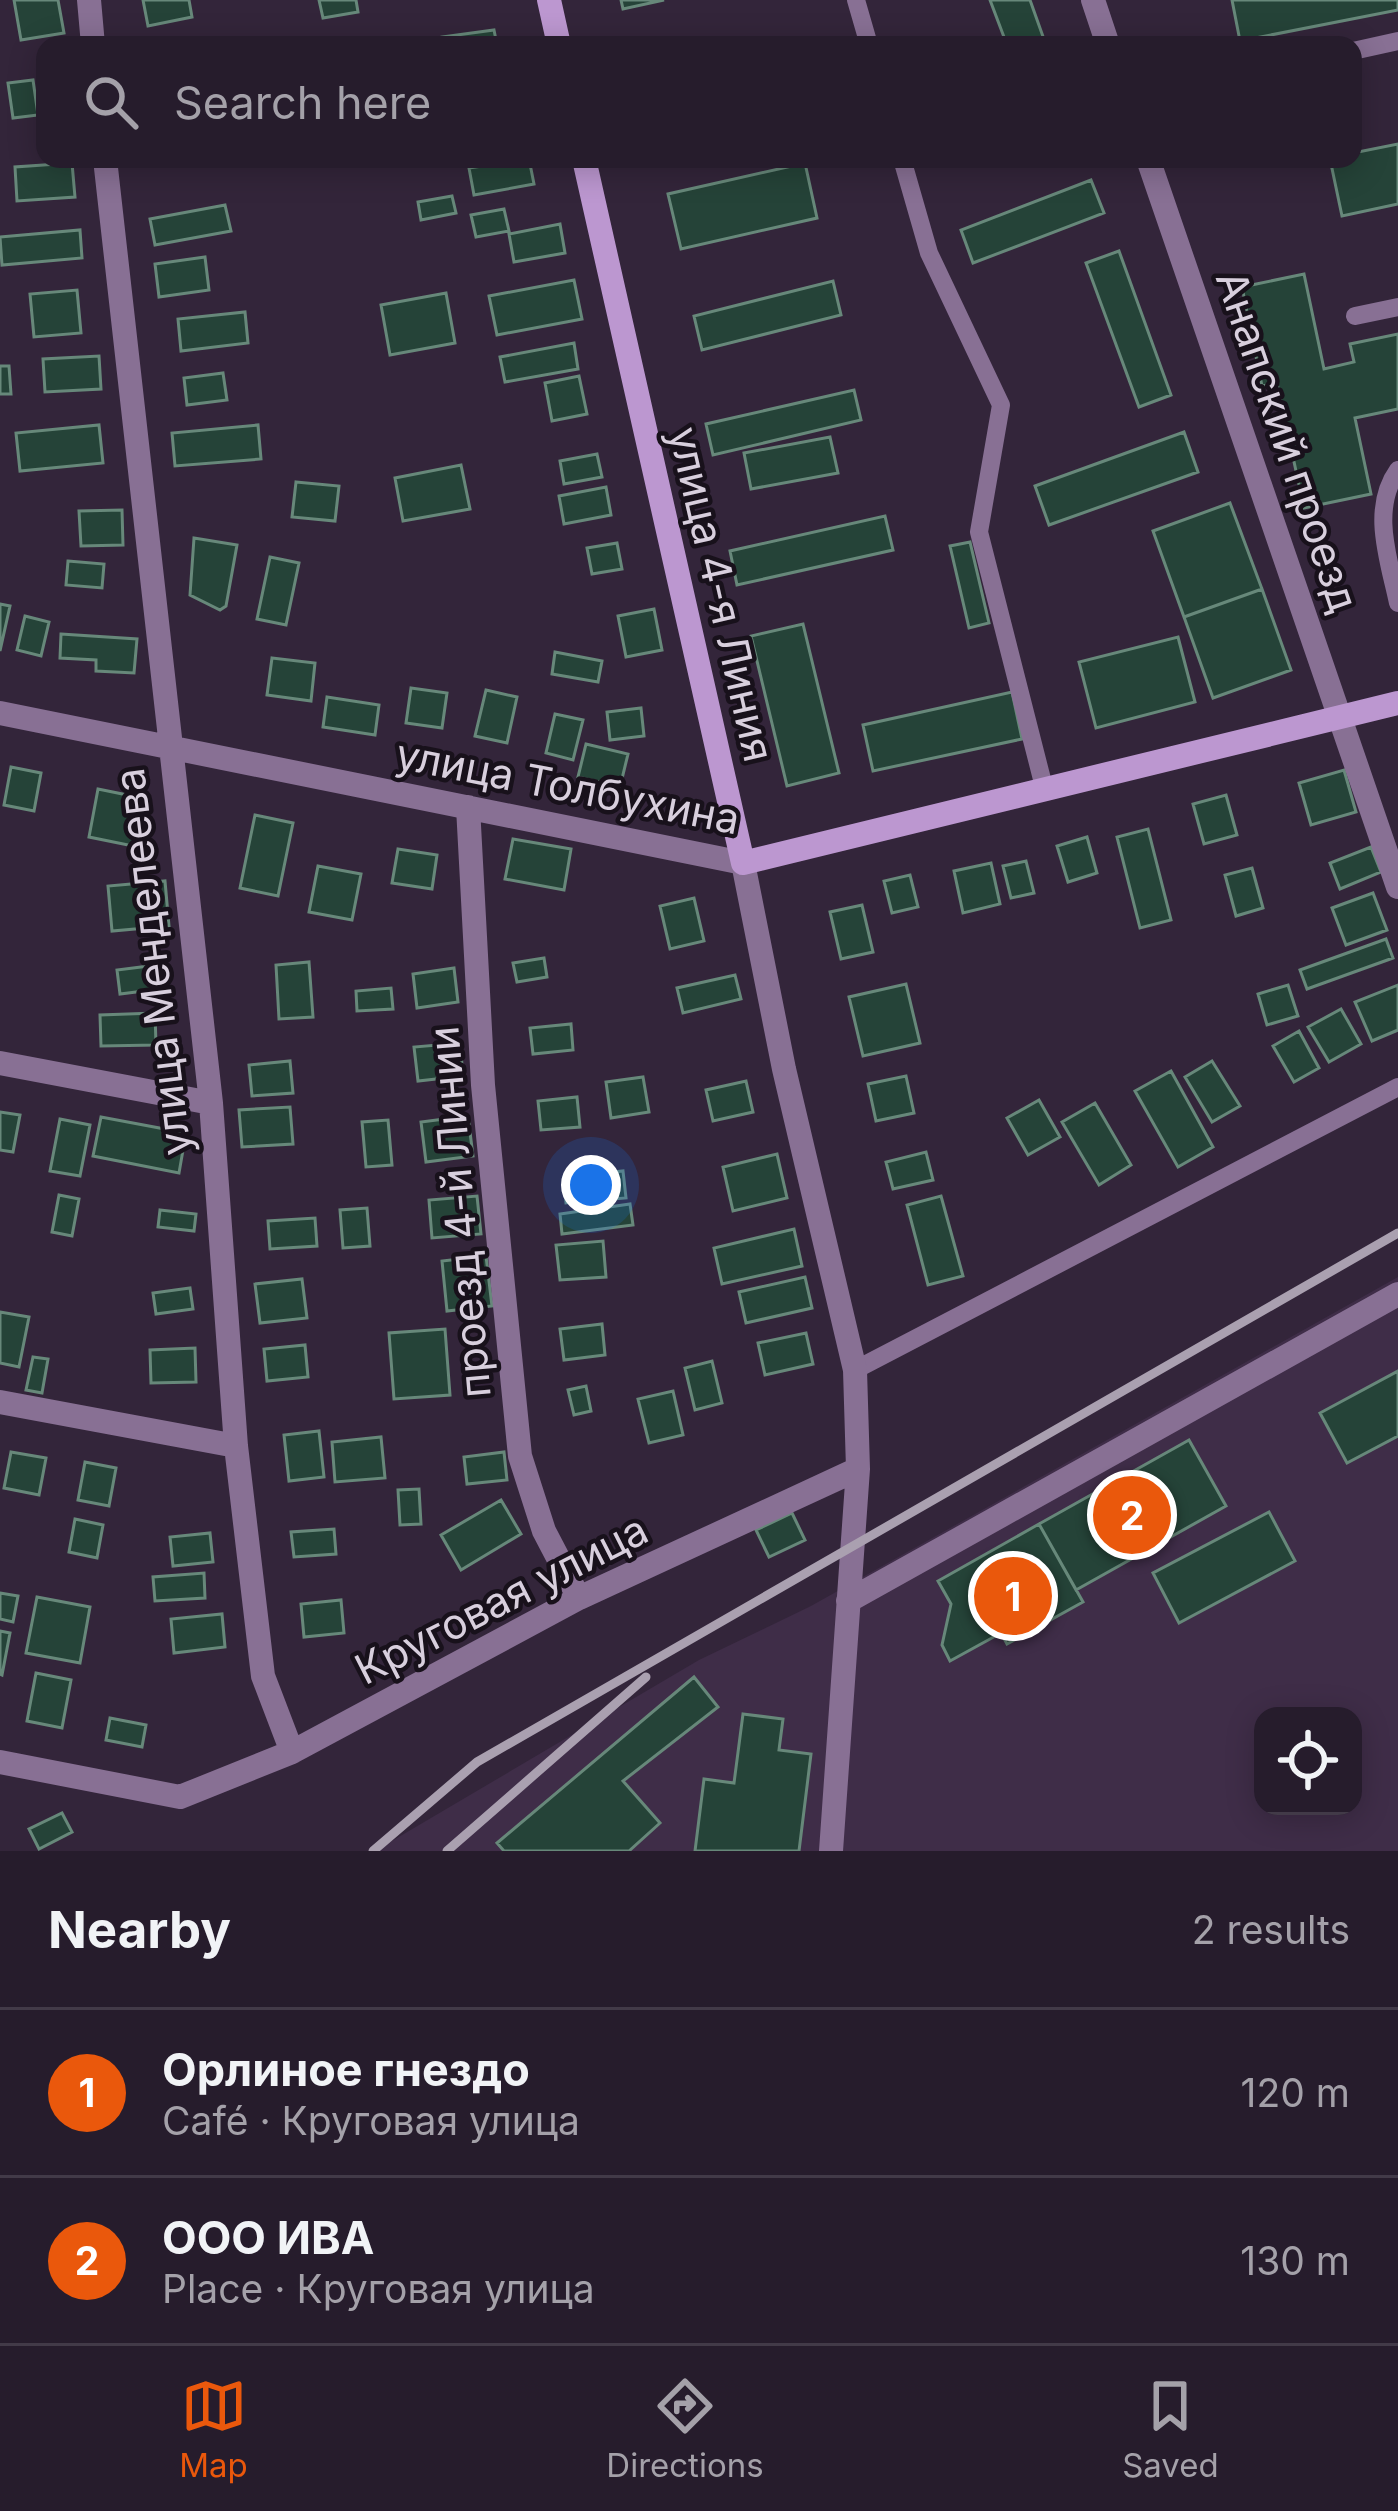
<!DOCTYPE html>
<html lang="en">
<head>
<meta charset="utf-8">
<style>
	body { margin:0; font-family:Inter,sans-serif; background:#322938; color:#f1f3f6 }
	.controls { position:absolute; right:36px; bottom:36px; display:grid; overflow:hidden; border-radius:24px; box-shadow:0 6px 30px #0003 }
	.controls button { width:108px; height:108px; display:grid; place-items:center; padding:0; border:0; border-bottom:3px solid #423a48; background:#261c2c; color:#f1f3f6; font:60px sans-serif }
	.you { position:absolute; left:591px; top:1185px; width:42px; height:42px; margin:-30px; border:9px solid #fff; border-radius:50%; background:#1a73e8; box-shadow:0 0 0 18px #1a73e833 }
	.badge { display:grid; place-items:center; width:78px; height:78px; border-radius:50%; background:#ea580c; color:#fff; font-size:39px; font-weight:700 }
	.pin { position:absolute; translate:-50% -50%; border:6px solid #fff; box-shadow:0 3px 12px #0006 }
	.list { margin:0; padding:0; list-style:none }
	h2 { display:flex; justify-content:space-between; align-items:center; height:156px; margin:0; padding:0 48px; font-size:51px }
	h2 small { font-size:39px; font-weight:400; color:#a4a1a9 }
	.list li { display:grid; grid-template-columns:78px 1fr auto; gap:36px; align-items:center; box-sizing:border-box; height:168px; padding:0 48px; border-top:3px solid #423a48 }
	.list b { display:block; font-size:45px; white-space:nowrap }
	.list p { margin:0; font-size:39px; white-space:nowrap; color:#a4a1a9 }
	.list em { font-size:39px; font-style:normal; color:#a4a1a9 }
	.icon { flex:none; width:66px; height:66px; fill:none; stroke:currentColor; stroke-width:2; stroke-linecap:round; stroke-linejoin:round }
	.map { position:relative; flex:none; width:1398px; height:1851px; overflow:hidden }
	.search { position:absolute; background:#261c2c; box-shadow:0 6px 30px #0003; left:36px; right:36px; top:36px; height:132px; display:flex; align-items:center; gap:30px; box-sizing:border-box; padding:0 42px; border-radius:24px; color:#a4a1a9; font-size:45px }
	.sheet { height:492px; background:#261c2c }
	nav { display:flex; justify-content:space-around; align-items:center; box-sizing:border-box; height:168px; border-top:3px solid #423a48; background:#261c2c; font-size:33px; color:#a4a1a9 }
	nav a { display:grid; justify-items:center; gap:6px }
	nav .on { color:#ea580c }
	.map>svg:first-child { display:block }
	.built { fill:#3f2d48; fill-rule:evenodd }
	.building { fill:#254338; stroke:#67887a; stroke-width:3 }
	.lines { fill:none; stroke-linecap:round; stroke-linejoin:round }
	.lane { stroke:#887094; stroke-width:18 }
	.street { stroke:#887094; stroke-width:24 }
	.secondary { stroke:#bc97d0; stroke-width:24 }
	.rail { stroke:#aaa0b0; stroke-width:9 }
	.labels { text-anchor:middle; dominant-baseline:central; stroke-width:9; stroke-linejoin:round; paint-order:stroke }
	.street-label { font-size:42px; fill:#d8cfdd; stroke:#18111b }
</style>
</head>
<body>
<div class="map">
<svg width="1398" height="1851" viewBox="0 0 1398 1851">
	<rect width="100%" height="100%" fill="#33253a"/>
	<path class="built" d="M 1398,1277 L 1398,1851 L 375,1851 L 699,1660 L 811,1606 ZM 1263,1716 L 1353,1716 L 1353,1806 L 1263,1806 Z"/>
	<path class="building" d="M 14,0 L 58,0 L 64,33 L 21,40 Z
		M 143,0 L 189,0 L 192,17 L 148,26 Z
		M 319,0 L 356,0 L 358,12 L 323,18 Z
		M 621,0 L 664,0 L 623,9 Z
		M 990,0 L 1030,0 L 1046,45 L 1007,45 Z
		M 1232,0 L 1398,0 L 1398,10 L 1240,41 Z
		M 494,30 L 497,45 L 443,45 L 442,37 Z
		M 33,80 L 38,115 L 13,118 L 8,83 Z
		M 1398,144 L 1398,204 L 1342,216 L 1330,159 L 1353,159 L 1353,153 Z
		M 162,159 L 203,159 L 164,166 Z
		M 529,159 L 534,184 L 474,195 L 469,168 Z
		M 72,163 L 75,197 L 17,201 L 15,167 Z
		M 805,163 L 817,218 L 681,249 L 668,194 Z
		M 1091,180 L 1104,213 L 973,263 L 961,230 Z
		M 452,196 L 456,213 L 421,220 L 418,202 Z
		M 225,205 L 231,231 L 155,245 L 150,219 Z
		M 504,209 L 509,231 L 476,237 L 471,215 Z
		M 560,224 L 565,253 L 514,262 L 509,234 Z
		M 80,230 L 82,258 L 2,265 L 0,237 Z
		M 1119,251 L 1171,395 L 1139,407 L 1086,263 Z
		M 205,257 L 209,290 L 159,297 L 155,264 Z
		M 1304,274 L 1324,369 L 1354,362 L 1350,344 L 1398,334 L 1398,409 L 1355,418 L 1371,494 L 1304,508 L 1277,383 L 1262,386 L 1242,287 Z
		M 574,280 L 582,319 L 497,335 L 489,296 Z
		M 833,281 L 841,315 L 702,350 L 694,316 Z
		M 77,290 L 81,333 L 34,337 L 30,294 Z
		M 446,293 L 455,343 L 390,355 L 381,305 Z
		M 245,312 L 248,343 L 181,351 L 178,319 Z
		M 574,343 L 578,369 L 505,382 L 500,357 Z
		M 99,356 L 101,389 L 45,392 L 43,359 Z
		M 0,366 L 9,366 L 11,394 L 0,394 Z
		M 223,373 L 227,400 L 187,405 L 184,378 Z
		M 579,376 L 587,414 L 552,421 L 545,383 Z
		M 854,390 L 861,420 L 713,455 L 706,424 Z
		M 99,425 L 103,463 L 20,471 L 16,433 Z
		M 258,425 L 261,459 L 175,466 L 172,433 Z
		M 1184,432 L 1198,472 L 1049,525 L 1035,486 Z
		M 830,437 L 838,473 L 751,489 L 744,453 Z
		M 597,454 L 602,477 L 564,484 L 560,461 Z
		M 461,465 L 470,509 L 403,521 L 395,478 Z
		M 296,482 L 339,486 L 335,521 L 292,517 Z
		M 606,487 L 611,515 L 564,524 L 559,496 Z
		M 1230,503 L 1262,589 L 1184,617 L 1153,531 Z
		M 122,510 L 123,545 L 81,546 L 79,511 Z
		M 885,516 L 893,550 L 737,585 L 730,551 Z
		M 194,538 L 237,545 L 226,606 L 220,610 L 190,595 Z
		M 970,542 L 989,623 L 969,628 L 950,546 Z
		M 617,543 L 622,569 L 592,574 L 587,548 Z
		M 270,557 L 299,563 L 286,625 L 257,619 Z
		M 68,561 L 104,564 L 102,588 L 66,585 Z
		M 1262,589 L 1291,670 L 1213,698 L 1184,617 Z
		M 0,604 L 10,606 L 0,651 Z
		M 654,609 L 662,650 L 626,657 L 618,616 Z
		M 25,616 L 49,622 L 41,656 L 17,650 Z
		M 803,624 L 839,773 L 787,786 L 751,636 Z
		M 61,634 L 137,639 L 134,673 L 96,671 L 96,660 L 60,658 Z
		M 1178,637 L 1195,702 L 1096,728 L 1079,662 Z
		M 555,652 L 602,661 L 598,682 L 552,674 Z
		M 272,658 L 315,663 L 311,701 L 267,695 Z
		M 411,688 L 447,693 L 442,728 L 406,723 Z
		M 486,690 L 517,697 L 507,743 L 475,736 Z
		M 1012,692 L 1022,739 L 873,771 L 863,725 Z
		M 327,697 L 379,705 L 375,735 L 323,727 Z
		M 641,708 L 644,736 L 610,740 L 607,712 Z
		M 555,714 L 583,720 L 573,760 L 546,753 Z
		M 586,744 L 628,754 L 620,787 L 578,777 Z
		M 11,767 L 41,773 L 34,811 L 4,805 Z
		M 1344,770 L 1356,812 L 1311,825 L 1299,783 Z
		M 98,789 L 142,798 L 133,846 L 89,837 Z
		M 1226,795 L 1237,835 L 1204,844 L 1193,804 Z
		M 255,815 L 293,823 L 278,896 L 240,888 Z
		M 1148,829 L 1171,920 L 1140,928 L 1117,837 Z
		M 1087,837 L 1097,873 L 1068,882 L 1057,846 Z
		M 513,839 L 571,849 L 564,890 L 505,879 Z
		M 1371,847 L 1381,872 L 1340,889 L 1330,863 Z
		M 398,849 L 437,855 L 432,889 L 392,883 Z
		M 1026,861 L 1034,893 L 1011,898 L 1003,866 Z
		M 991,863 L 1000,904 L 963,913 L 954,871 Z
		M 318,866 L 361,874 L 352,920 L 309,912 Z
		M 1252,868 L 1263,908 L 1236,916 L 1225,875 Z
		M 910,875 L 918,907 L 892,913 L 884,881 Z
		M 165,881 L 169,926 L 112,931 L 108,886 Z
		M 1373,893 L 1387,930 L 1346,945 L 1332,908 Z
		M 694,898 L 704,941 L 670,949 L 660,906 Z
		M 862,905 L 873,952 L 841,959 L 830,912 Z
		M 1386,939 L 1393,958 L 1307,989 L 1300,970 Z
		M 544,958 L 547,977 L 517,982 L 513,963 Z
		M 309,962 L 313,1017 L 279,1019 L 276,965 Z
		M 157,965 L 160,989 L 120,994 L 117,970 Z
		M 454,968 L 458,1002 L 417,1008 L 413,974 Z
		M 735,975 L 741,999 L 683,1013 L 677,988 Z
		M 906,984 L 920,1043 L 863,1056 L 849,997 Z
		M 1288,985 L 1298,1016 L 1267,1025 L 1258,994 Z
		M 1398,985 L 1398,1030 L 1372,1041 L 1355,1002 Z
		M 391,988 L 393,1009 L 357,1011 L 356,991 Z
		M 1341,1009 L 1361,1044 L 1329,1062 L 1308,1027 Z
		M 155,1013 L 156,1045 L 101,1046 L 100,1015 Z
		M 571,1024 L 573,1050 L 533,1054 L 530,1028 Z
		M 1299,1031 L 1319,1068 L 1294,1082 L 1273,1046 Z
		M 460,1043 L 463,1076 L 418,1081 L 414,1047 Z
		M 290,1061 L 293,1093 L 252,1096 L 249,1065 Z
		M 1212,1061 L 1240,1106 L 1212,1122 L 1185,1077 Z
		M 1171,1071 L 1213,1147 L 1178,1167 L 1135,1091 Z
		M 906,1076 L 914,1113 L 876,1121 L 868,1084 Z
		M 643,1077 L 649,1112 L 611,1118 L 606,1082 Z
		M 746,1081 L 753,1112 L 713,1121 L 706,1090 Z
		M 577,1097 L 580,1127 L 541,1130 L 538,1101 Z
		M 1039,1100 L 1060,1137 L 1028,1155 L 1007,1118 Z
		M 1095,1103 L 1131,1165 L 1099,1185 L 1062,1122 Z
		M 290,1107 L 293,1144 L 242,1147 L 239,1110 Z
		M 0,1112 L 20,1115 L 13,1152 L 0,1150 Z
		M 468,1116 L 473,1156 L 426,1162 L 421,1122 Z
		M 101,1117 L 186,1133 L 179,1173 L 93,1156 Z
		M 60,1119 L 90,1125 L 80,1176 L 50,1171 Z
		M 388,1120 L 392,1165 L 366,1167 L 362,1122 Z
		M 926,1152 L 933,1180 L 893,1189 L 886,1162 Z
		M 777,1154 L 787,1198 L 733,1211 L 723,1167 Z
		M 623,1171 L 626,1198 L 566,1203 L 564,1177 Z
		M 59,1195 L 79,1199 L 72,1236 L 52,1232 Z
		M 477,1196 L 481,1234 L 432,1238 L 429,1200 Z
		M 941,1196 L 963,1276 L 928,1285 L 907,1205 Z
		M 630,1204 L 633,1225 L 562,1234 L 560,1214 Z
		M 367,1208 L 370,1246 L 343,1248 L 340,1210 Z
		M 160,1210 L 196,1214 L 194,1231 L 158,1227 Z
		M 315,1218 L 317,1246 L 270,1249 L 268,1221 Z
		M 794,1229 L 802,1266 L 722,1284 L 714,1248 Z
		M 603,1241 L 606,1277 L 560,1280 L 556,1245 Z
		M 486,1256 L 492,1306 L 447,1311 L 442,1261 Z
		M 805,1277 L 812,1308 L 746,1323 L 739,1292 Z
		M 302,1279 L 307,1318 L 260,1323 L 255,1284 Z
		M 190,1288 L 193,1309 L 156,1314 L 153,1293 Z
		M 0,1312 L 29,1317 L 19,1367 L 0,1363 Z
		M 602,1324 L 605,1355 L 564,1360 L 560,1329 Z
		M 445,1329 L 450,1395 L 394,1399 L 389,1333 Z
		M 806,1333 L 813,1364 L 765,1375 L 758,1343 Z
		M 305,1345 L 308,1377 L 267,1381 L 264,1349 Z
		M 195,1348 L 196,1382 L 151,1383 L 150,1350 Z
		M 33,1357 L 48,1359 L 42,1393 L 26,1390 Z
		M 712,1361 L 722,1403 L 695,1410 L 685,1368 Z
		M 1398,1371 L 1398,1436 L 1347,1463 L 1320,1413 Z
		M 586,1386 L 591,1411 L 574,1415 L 568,1390 Z
		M 673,1391 L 683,1435 L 649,1443 L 638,1399 Z
		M 319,1431 L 324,1477 L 289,1481 L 284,1435 Z
		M 381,1437 L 385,1478 L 335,1482 L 332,1442 Z
		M 1189,1440 L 1226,1506 L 1076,1590 L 1039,1524 Z
		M 11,1452 L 46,1458 L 39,1495 L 4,1488 Z
		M 504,1452 L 507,1480 L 467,1484 L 464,1457 Z
		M 85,1462 L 116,1468 L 109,1506 L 78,1500 Z
		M 419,1489 L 421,1524 L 400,1525 L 398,1490 Z
		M 501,1500 L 521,1534 L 461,1570 L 441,1535 Z
		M 1269,1512 L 1295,1561 L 1179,1623 L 1153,1573 Z
		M 792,1513 L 805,1540 L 769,1557 L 756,1530 Z
		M 75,1519 L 103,1525 L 97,1558 L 69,1552 Z
		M 1039,1524 L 1083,1602 L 1007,1644 L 1001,1633 L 950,1661 L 942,1645 L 951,1604 L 938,1581 Z
		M 334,1529 L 336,1554 L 294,1557 L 291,1532 Z
		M 210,1533 L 213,1562 L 173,1566 L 170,1537 Z
		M 204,1573 L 205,1598 L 155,1601 L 153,1577 Z
		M 0,1593 L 18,1596 L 13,1622 L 0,1619 Z
		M 37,1597 L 90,1607 L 80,1663 L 26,1653 Z
		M 341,1600 L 344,1633 L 304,1637 L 301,1604 Z
		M 222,1614 L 225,1647 L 174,1653 L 171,1619 Z
		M 0,1631 L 10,1633 L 2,1675 L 0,1674 Z
		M 36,1673 L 71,1680 L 62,1728 L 27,1721 Z
		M 694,1677 L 718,1707 L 623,1781 L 660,1823 L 629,1851 L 504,1851 L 497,1843 Z
		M 743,1714 L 783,1719 L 779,1750 L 811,1754 L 799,1851 L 695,1851 L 704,1779 L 734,1783 Z
		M 110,1718 L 146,1725 L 142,1747 L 106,1740 Z
		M 62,1813 L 72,1832 L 39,1849 L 29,1829 Z"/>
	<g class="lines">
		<path class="lane" d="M 856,0 L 869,45
			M 1353,51 L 1398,41
			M 902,159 L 929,253 L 1001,405 L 979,532 L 1045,791
			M 1355,316 L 1398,307
			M 1398,470 C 1370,509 1389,560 1398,603
			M 855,1370 L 1398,1087"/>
		<path class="street" d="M 89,0 L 93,45
			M 1093,0 L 1108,45
			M 105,159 L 211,1103 L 236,1446 L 263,1676 L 292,1752
			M 1148,159 L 1398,887
			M 0,713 L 743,863 L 784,1069 L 855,1370 L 858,1469 L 831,1851
			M 468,807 L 483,1085 L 520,1456 L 544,1531 L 579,1598
			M 0,1063 L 211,1103
			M 0,1402 L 236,1446
			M 848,1601 L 1398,1294
			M 0,1762 L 180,1797 L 292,1752 L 579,1598 L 858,1469"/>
		<path class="secondary" d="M 549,0 L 559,45
			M 584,159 L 743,863 L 1398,703"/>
		<path class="rail" d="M 373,1851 L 477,1762 L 1398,1233
			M 447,1851 L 646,1677"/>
	</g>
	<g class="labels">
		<g class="street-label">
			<text transform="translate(1288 441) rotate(71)">Анапский проезд</text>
			<text transform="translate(722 594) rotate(77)">улица 4-я Линия</text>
			<text transform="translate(568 786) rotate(11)">улица Толбухина</text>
			<text transform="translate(152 962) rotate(-97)">улица Менделеева</text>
			<text transform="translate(459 1212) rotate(-95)">проезд 4-й Линии</text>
			<text transform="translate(501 1599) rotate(-27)">Круговая улица</text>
		</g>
	</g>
</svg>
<div class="controls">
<button><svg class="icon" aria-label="locate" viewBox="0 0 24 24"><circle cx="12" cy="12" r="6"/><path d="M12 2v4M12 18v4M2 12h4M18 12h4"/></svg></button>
</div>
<div class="you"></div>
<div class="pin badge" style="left:1013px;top:1596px">1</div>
<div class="pin badge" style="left:1132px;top:1515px">2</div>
<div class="search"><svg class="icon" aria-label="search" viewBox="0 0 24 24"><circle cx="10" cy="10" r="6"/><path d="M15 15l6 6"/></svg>Search here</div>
</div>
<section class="sheet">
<h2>Nearby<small>2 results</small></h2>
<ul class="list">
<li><span class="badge">1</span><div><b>Орлиное гнездо</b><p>Café · Круговая улица</p></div><em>120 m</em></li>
<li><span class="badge">2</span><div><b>ООО ИВА</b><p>Place · Круговая улица</p></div><em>130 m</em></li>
</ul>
</section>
<nav>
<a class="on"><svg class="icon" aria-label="map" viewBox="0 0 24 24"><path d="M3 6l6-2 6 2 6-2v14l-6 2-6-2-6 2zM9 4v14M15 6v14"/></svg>Map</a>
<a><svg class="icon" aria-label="directions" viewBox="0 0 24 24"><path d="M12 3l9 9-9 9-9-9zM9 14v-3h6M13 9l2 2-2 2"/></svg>Directions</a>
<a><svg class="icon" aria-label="saved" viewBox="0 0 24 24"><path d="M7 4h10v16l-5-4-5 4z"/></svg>Saved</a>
</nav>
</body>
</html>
